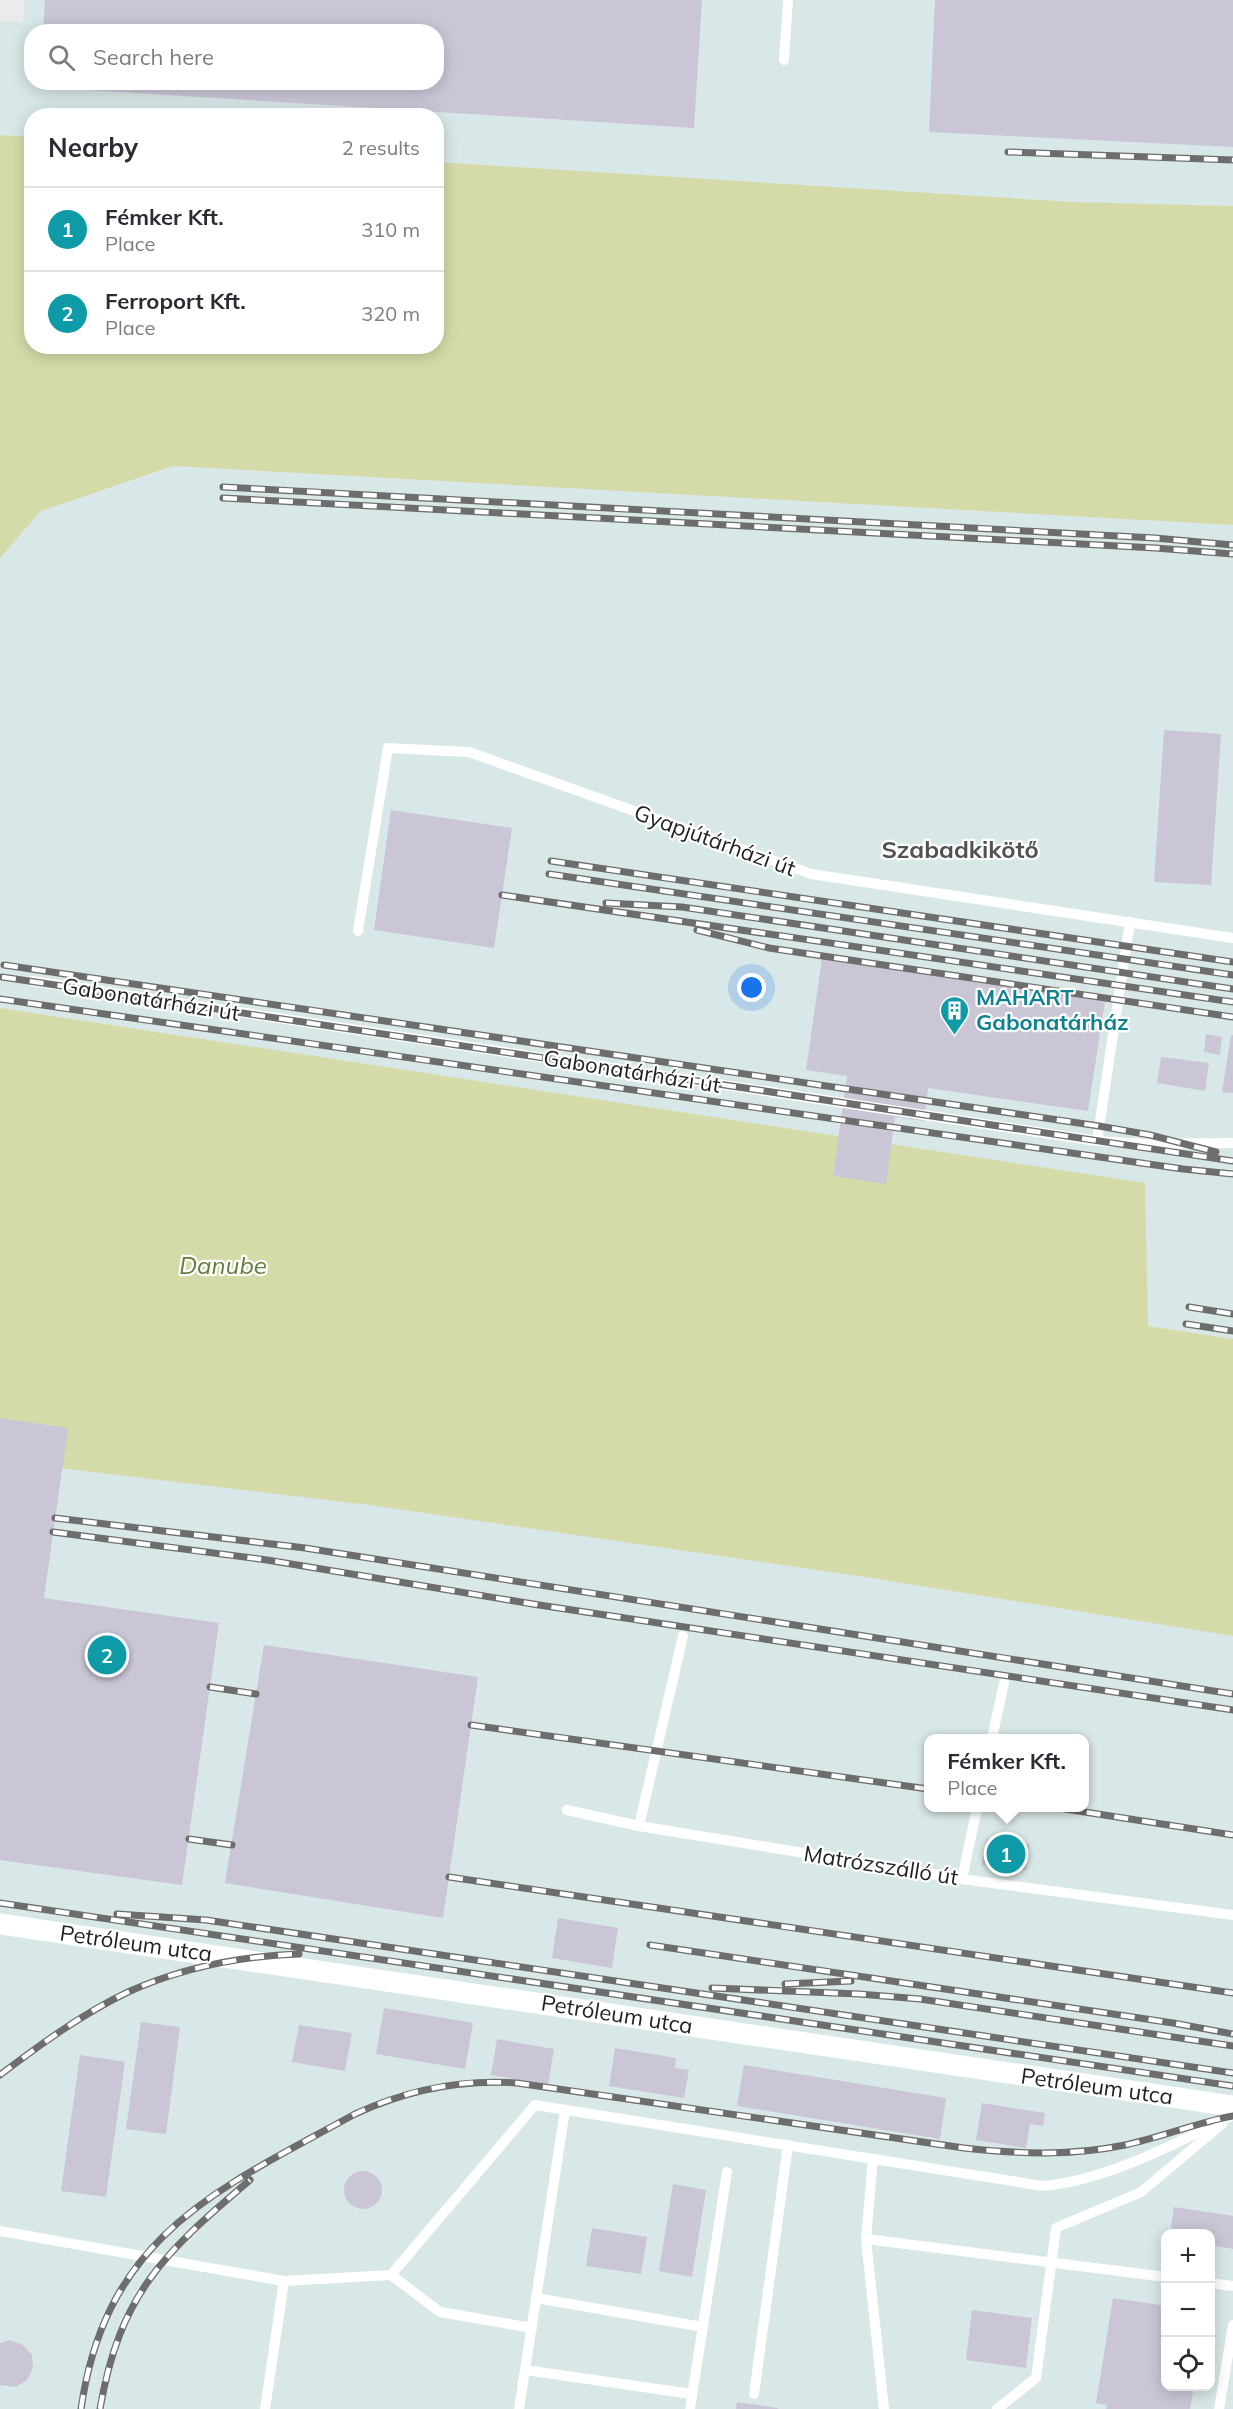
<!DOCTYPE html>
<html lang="en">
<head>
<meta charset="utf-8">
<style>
	body { margin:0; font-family:Mulish,sans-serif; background:#f7f7f7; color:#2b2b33 }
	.controls { position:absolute; right:18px; bottom:18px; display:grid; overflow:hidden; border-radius:12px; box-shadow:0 3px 15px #0003 }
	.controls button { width:54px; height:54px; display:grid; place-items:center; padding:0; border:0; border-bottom:2px solid #e1e1e2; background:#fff; color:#2b2b33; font:30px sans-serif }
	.you { position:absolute; left:752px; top:988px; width:21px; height:21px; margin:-15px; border:4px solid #fff; border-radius:50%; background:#1a73e8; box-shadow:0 0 0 9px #1a73e833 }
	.badge { display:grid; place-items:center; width:39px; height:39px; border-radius:50%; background:#ea580c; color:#fff; font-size:20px; font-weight:700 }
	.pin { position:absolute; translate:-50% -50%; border:3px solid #fff; box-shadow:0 2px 6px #0006 }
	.popup { position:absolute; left:924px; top:1734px; width:165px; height:78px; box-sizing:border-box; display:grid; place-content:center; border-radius:12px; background:#fff; filter:drop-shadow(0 2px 4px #0005); font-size:20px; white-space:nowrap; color:#7c7c81 }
	.popup b { font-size:22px; color:#2b2b33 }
	.popup::after { content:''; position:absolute; left:50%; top:100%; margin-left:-12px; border:12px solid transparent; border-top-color:#fff }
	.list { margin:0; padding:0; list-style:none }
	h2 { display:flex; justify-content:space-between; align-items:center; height:78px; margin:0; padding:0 24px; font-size:26px }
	h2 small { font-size:20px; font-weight:400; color:#7c7c81 }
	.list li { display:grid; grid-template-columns:39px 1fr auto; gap:18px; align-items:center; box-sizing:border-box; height:84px; padding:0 24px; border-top:2px solid #e1e1e2 }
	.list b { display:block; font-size:22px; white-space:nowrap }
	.list p { margin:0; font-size:20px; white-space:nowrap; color:#7c7c81 }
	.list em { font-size:20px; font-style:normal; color:#7c7c81 }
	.icon { flex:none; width:33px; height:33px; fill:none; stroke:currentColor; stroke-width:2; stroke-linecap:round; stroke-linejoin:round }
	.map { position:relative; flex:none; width:1233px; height:2409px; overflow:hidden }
	.search { position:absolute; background:#fff; box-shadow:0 3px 15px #0003; left:24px; top:24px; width:420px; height:66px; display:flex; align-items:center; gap:15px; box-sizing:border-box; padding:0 21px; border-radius:24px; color:#7c7c81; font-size:22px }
	.panel { position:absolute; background:#fff; box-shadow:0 3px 15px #0003; left:24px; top:108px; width:420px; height:246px; border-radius:24px }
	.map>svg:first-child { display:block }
	.industrial { fill:#d8e7e8; fill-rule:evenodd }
	.parking { fill:#ebebeb }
	.water { fill:#d5dba8 }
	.building { fill:#cbc6d6 }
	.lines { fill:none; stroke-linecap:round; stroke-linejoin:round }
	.service { stroke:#fff; stroke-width:10 }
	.minor { stroke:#fff; stroke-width:21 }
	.rail-casing { stroke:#6d6d6d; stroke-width:7 }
	.rail { stroke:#fff; stroke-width:4.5; stroke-dasharray:14; stroke-linecap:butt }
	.labels { text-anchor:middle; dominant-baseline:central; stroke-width:4.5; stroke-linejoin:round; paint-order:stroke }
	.street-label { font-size:22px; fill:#1f1f1f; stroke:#fff }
	.culture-label { font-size:22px; font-weight:bold; fill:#0d838f; stroke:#fff; text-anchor:start }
	.neighbourhood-label { font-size:24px; font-weight:bold; fill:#525252; stroke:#fff }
	.water-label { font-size:24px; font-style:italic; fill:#647c3c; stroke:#fff }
</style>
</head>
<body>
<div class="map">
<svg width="1233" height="2409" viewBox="0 0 1233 2409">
	<rect width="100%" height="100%" fill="#ebe5ef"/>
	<path class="industrial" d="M 0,0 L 1233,0 L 1233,206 L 1073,202 L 437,162 L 436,116 L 32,116 L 31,137 L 0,135 ZM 32,32 L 436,32 L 436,82 L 32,82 Z
		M 173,466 L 1233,525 L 1233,1339 L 1148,1326 L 1145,1184 L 0,1008 L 0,558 L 41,511 Z
		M 0,1461 L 369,1505 L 858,1576 L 1233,1636 L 1233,2409 L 0,2409 ZM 928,1738 L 1084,1738 L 1084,1808 L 928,1808 ZM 1166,2234 L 1210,2234 L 1210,2386 L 1166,2386 Z"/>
	<path class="parking" d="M 0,0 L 24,0 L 23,22 L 0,21 Z"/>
	<path class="water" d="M 0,135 L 31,137 L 32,346 L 436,346 L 437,162 L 1073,202 L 1233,206 L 1233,525 L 173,466 L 41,511 L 0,558 Z
		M 0,1008 L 1145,1183 L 1148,1326 L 1233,1339 L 1233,1636 L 858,1576 L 369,1505 L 0,1461 Z"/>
	<path class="building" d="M 45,0 L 702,0 L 694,128 L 40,87 L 40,82 L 436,82 L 436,32 L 43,32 Z
		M 935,0 L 1233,0 L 1233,147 L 929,132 Z
		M 1164,730 L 1221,734 L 1211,885 L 1154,882 Z
		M 391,810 L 512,828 L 494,948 L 374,930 Z
		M 822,959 L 1105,1001 L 1088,1111 L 928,1088 L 924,1121 L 895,1117 L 886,1184 L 833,1176 L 847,1076 L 806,1070 Z
		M 1206,1034 L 1222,1037 L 1220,1055 L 1204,1052 Z
		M 1231,1035 L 1233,1035 L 1233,1093 L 1222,1092 Z
		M 1161,1057 L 1209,1063 L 1205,1091 L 1157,1083 Z
		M 0,1418 L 68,1428 L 44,1598 L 219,1623 L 182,1885 L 0,1860 Z
		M 264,1645 L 478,1677 L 443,1918 L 225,1883 Z
		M 986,1839 L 1029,1844 L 1026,1870 L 982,1865 Z
		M 558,1918 L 618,1928 L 612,1968 L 552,1958 Z
		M 384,2008 L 473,2023 L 465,2069 L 376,2054 Z
		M 141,2022 L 180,2027 L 166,2134 L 126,2129 Z
		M 299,2025 L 352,2033 L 345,2071 L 292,2062 Z
		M 497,2039 L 554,2049 L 548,2085 L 491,2075 Z
		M 615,2048 L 676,2058 L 675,2068 L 689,2070 L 684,2098 L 609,2086 Z
		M 80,2055 L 125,2062 L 106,2197 L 61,2191 Z
		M 744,2065 L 946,2098 L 940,2139 L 737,2106 Z
		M 982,2103 L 1045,2113 L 1043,2126 L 1030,2124 L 1026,2148 L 976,2140 Z
		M344 2190a19 19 0 1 1 38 0a19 19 0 1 1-38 0Z
		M 673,2184 L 706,2190 L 692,2277 L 659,2271 Z
		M 1174,2207 L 1233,2216 L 1233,2249 L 1210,2245 L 1210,2234 L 1170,2234 Z
		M 592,2228 L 647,2237 L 641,2274 L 586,2266 Z
		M 1113,2298 L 1166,2306 L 1166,2386 L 1194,2386 L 1190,2409 L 1106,2409 L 1107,2405 L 1096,2403 Z
		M 972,2310 L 1032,2318 L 1026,2368 L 966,2360 Z
		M 10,2340 L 23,2345 L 32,2355 L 33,2368 L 27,2380 L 16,2387 L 0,2385 L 0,2343 Z
		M 737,2402 L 778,2408 L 778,2409 L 736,2409 Z"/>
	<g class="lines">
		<path class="service" d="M 784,60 L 788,0
			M 358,931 L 388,748 L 469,752 L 811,874 L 1233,938
			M 32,981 L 1097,1141 L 1144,1144 L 1233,1143
			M 1097,1141 L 1130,922
			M 992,1738 L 1004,1683
			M 567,1810 L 639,1826 L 962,1879 L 1233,1915
			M 639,1826 L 683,1636
			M 962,1879 L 977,1808
			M 873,2159 L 866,2239 L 1166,2277
			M 0,2231 L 284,2281 L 391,2275 L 535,2105 L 1043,2186 C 1104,2181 1178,2143 1233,2115
			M 866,2239 L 884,2409
			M 391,2275 L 440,2312 L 532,2328
			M 1210,2283 L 1233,2286
			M 536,2298 L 703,2327
			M 525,2370 L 692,2394
			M 754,2394 L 788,2145
			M 265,2409 L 284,2281
			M 519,2409 L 565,2110
			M 690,2409 L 727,2172
			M 997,2409 L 1036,2378 L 1056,2228 L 1141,2192 L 1222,2124
			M 1219,2409 L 1233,2325"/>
		<path class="minor" d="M 0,1924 L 1233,2106"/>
		<defs>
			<path id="rail" d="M 1008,152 L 1233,160
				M 223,487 L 1155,538 L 1233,545
				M 223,498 L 1155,548 L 1233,554
				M 551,861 L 1233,962
				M 549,874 L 1233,975
				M 502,895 L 1233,1002
				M 606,903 L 682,907 L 1233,989
				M 697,930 L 769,948 L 1233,1017
				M 4,965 L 1099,1126 L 1150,1135 L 1216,1152
				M 2,977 L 1233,1161
				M 0,999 L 1183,1169 L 1233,1174
				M 1189,1307 L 1233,1314
				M 1186,1324 L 1233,1331
				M 55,1518 L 305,1548 L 1233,1694
				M 53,1532 L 267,1560 L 539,1605 L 1233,1710
				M 210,1687 L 256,1694
				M 471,1725 L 928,1789
				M 1059,1808 L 1233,1835
				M 189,1839 L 232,1845
				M 449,1877 L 1233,1993
				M 0,1903 L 1233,2086
				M 117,1914 L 206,1920 L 1233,2073
				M 650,1945 L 1173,2023 L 1233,2034
				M 785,1984 L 851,1981
				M 712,1988 L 859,1994 L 920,1999 L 1233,2046
				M 0,2075 C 41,2044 82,2014 128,1992 C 181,1968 241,1956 299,1954
				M 81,2409 C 106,2235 217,2190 355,2114 C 407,2090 459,2079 517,2083 L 964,2148 C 1018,2154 1072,2156 1125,2145 C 1162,2137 1196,2123 1233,2116
				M 100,2409 C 120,2293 164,2253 250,2180"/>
		</defs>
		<use href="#rail" class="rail-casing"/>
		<use href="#rail" class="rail"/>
	</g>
	<defs>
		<symbol id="building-pin" viewBox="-11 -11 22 30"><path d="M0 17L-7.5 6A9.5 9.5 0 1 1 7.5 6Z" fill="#0f9aa8" stroke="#fff"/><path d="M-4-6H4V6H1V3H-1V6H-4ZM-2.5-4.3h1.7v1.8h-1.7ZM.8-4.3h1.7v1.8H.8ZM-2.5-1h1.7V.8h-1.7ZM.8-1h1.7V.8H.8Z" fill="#fff"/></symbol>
	</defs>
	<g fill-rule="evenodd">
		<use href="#building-pin" x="938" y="994" width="33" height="45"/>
	</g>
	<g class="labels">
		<g class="street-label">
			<text transform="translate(715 840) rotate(20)">Gyapjútárházi út</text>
			<text transform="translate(151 999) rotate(9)">Gabonatárházi út</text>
			<text transform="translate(632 1071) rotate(9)">Gabonatárházi út</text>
			<text transform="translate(881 1865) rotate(9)">Matrózszálló út</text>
			<text transform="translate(136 1943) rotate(8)">Petróleum utca</text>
			<text transform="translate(617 2014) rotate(9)">Petróleum utca</text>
			<text transform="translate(1097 2086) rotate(8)">Petróleum utca</text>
		</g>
		<g class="culture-label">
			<text x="976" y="997">MAHART<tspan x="976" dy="25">Gabonatárház</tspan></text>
		</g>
		<g class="neighbourhood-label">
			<text x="960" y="849">Szabadkikötő</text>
		</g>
		<g class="water-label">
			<text x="223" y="1265">Danube</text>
		</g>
	</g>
</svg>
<div class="controls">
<button>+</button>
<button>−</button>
<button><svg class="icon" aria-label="locate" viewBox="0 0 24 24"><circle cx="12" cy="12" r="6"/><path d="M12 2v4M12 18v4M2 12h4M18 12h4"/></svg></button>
</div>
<div class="you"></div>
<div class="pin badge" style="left:1006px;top:1854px;background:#0f9aa8">1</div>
<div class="popup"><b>Fémker Kft.</b>Place</div>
<div class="pin badge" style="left:107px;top:1655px;background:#0f9aa8">2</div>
<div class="search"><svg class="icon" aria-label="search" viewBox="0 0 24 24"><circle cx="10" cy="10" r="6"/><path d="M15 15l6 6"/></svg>Search here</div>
<section class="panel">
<h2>Nearby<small>2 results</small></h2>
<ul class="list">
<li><span class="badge" style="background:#0f9aa8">1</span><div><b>Fémker Kft.</b><p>Place</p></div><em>310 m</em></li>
<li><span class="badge" style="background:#0f9aa8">2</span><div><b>Ferroport Kft.</b><p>Place</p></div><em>320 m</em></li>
</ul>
</section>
</div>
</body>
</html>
